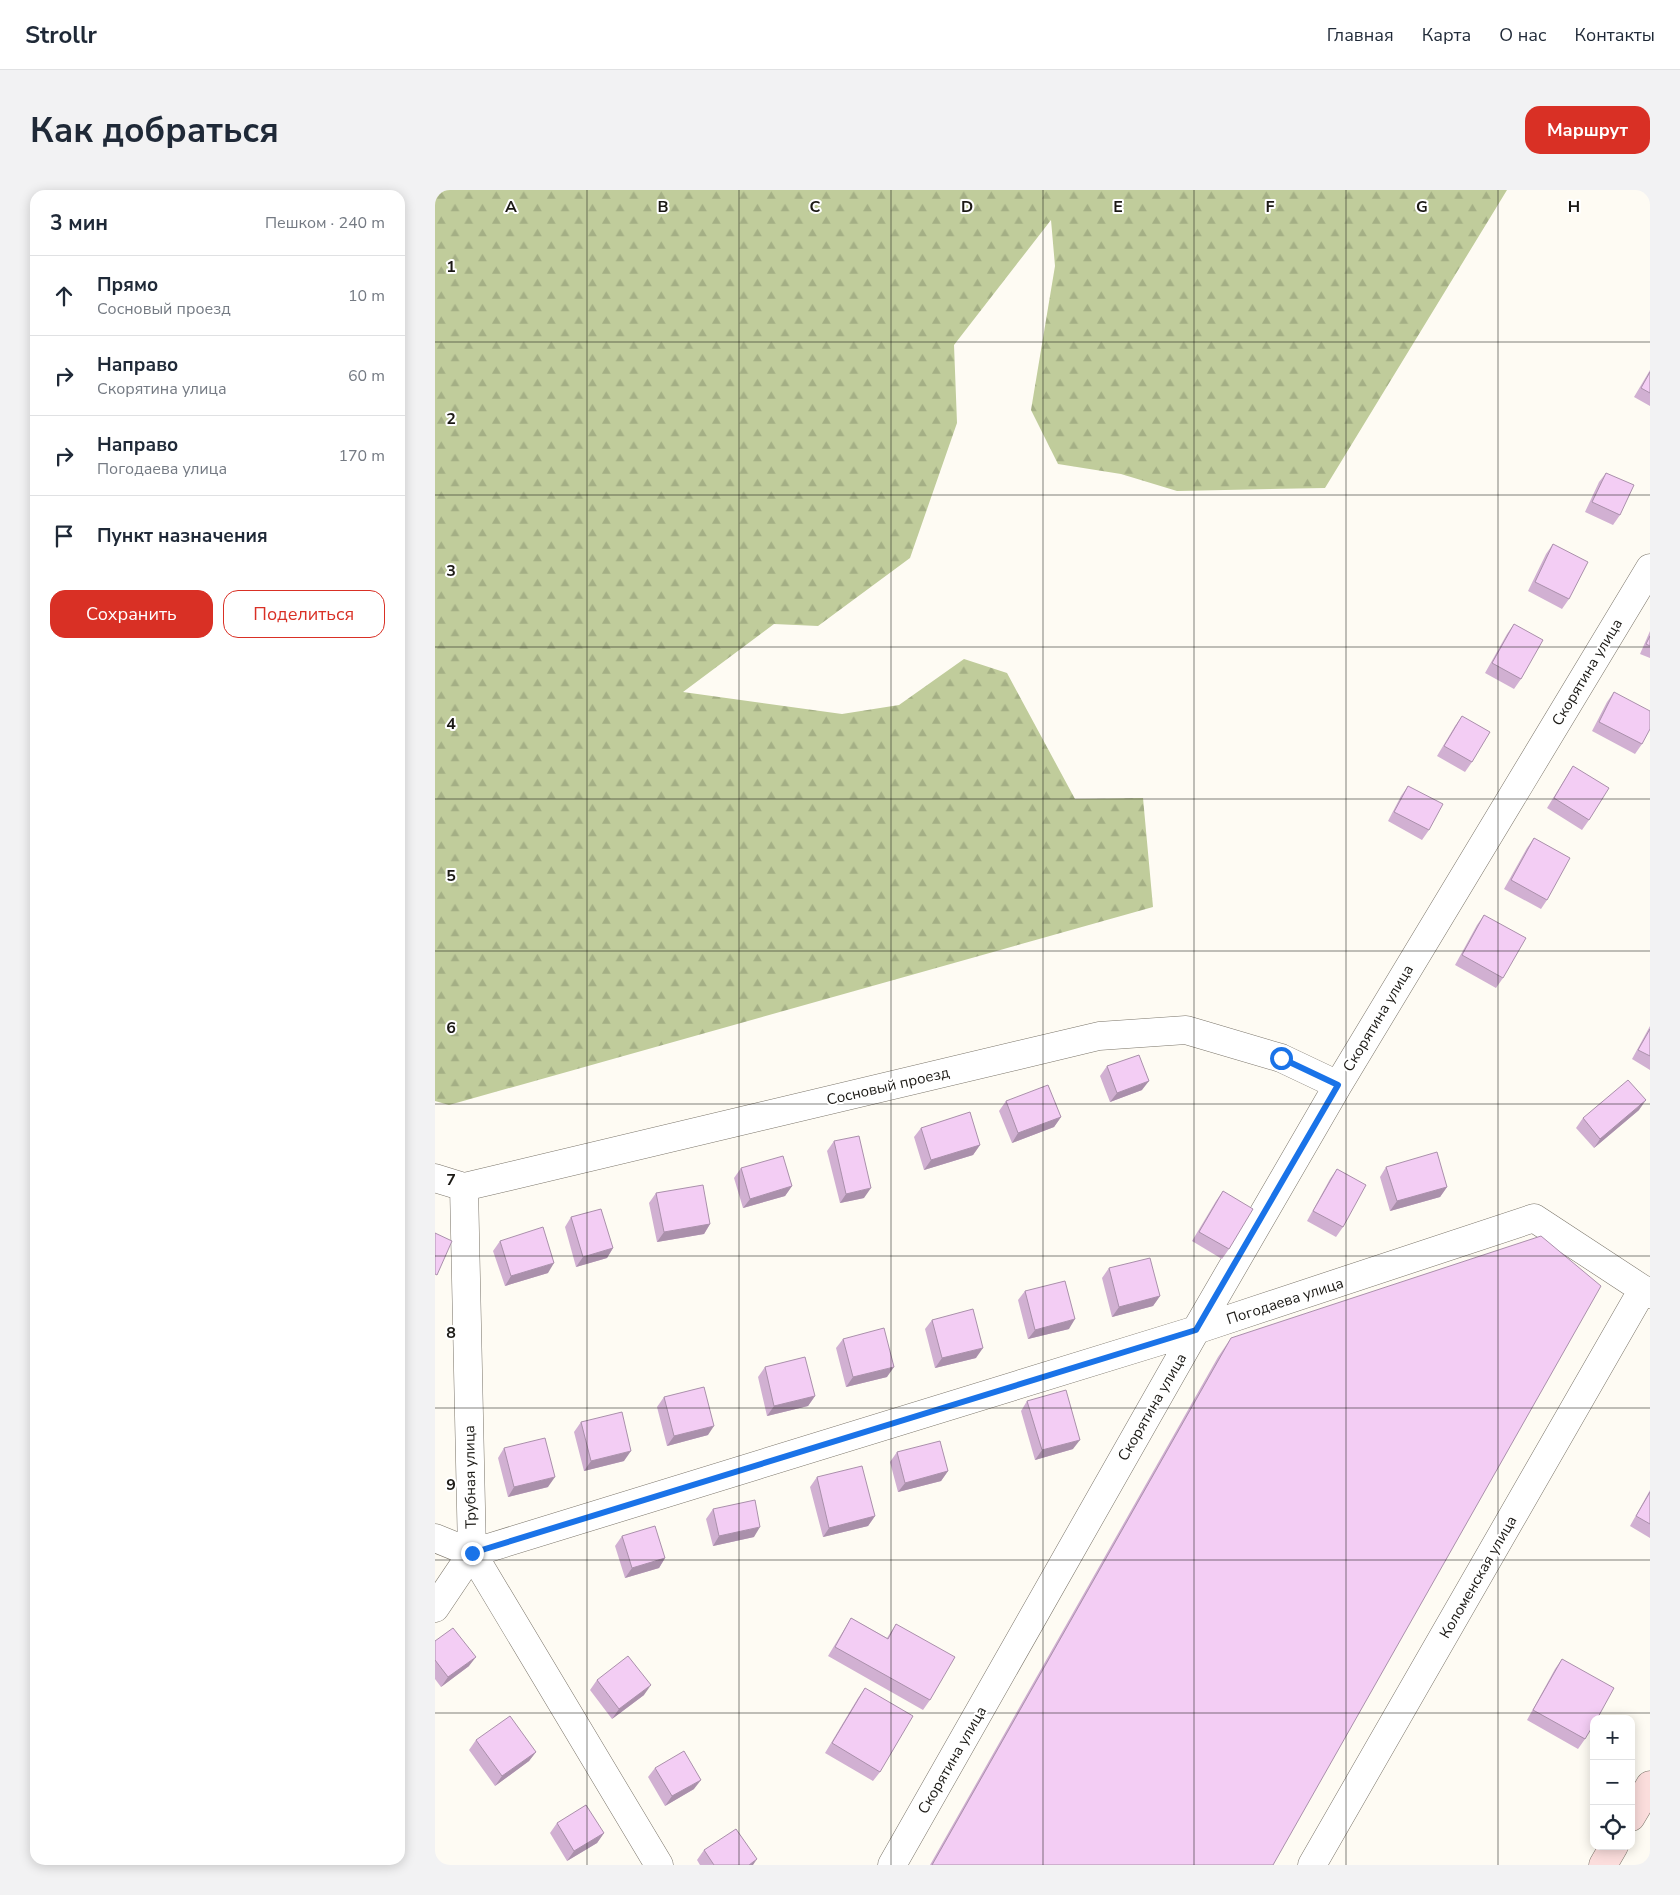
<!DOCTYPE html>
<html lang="ru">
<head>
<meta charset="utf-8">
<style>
	body { margin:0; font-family:"Nunito Sans",sans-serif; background:#f2f2f3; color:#1f2937 }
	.controls { position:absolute; right:15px; bottom:15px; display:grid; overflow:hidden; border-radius:10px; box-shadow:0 2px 12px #0003 }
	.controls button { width:45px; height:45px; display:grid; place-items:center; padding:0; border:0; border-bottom:1px solid #e0e1e3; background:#fff; color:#1f2937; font:25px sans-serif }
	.stop { position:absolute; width:15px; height:15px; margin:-11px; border:4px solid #1a73e8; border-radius:50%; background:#fff }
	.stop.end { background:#1a73e8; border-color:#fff; box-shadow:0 1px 5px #0008 }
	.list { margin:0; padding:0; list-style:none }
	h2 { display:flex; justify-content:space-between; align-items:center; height:65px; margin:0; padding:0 20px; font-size:21px }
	h2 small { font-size:16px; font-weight:400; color:#747a83 }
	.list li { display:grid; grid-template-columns:32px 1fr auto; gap:15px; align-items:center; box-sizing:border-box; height:80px; padding:0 20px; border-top:1px solid #e0e1e3 }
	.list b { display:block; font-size:19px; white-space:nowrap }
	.list p { margin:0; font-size:16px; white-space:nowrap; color:#747a83 }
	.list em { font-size:16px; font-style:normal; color:#747a83 }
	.actions { display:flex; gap:10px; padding:15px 20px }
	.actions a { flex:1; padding:11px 0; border:1px solid #d93025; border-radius:15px; text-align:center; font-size:18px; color:#d93025 }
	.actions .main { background:#d93025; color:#fff }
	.icon { flex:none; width:28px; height:28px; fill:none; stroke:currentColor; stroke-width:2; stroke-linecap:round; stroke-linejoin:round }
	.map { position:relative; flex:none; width:1215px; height:1675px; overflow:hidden; border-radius:15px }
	header { display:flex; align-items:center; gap:30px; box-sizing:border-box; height:70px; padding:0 25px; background:#fff; border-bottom:1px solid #e0e1e3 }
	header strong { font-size:24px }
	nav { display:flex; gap:28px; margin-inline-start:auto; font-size:18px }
	.intro { display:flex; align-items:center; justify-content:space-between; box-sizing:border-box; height:120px; padding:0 30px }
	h1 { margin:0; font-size:35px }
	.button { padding:12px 22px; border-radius:15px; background:#d93025; color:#fff; font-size:18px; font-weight:700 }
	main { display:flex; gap:30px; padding:0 30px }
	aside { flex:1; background:#fff; border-radius:15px; box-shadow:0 2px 12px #0003 }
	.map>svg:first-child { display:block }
	.forest { fill:url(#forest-firs) }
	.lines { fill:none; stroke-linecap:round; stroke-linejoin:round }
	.street-casing { stroke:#7a7469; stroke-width:29 }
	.secondary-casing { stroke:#7a7469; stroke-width:29 }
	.street { stroke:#fff; stroke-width:28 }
	.secondary { stroke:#fbdddc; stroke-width:28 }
	.wall { fill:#d1b0d2 }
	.shaded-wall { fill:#aa90ab }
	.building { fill:#f3cdf4; stroke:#aa90ab }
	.route { stroke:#1a73e8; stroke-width:6 }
	.grid { fill:none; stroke:#1b1915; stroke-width:1; stroke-opacity:0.55 }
	.labels { text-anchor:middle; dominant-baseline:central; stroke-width:4; stroke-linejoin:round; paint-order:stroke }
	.street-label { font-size:15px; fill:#1b1915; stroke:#fff }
	.grid-label { font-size:16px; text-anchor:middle; font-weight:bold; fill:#1b1915; stroke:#fff; stroke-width:4; stroke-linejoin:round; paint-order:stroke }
</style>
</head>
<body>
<header>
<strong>Strollr</strong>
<nav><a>Главная</a><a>Карта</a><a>О нас</a><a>Контакты</a></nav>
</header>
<div class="intro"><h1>Как добраться</h1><a class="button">Маршрут</a></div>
<main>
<aside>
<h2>3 мин<small>Пешком · 240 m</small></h2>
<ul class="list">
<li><svg class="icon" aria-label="ahead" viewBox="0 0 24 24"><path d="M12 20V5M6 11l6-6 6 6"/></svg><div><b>Прямо</b><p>Сосновый проезд</p></div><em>10 m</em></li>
<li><svg class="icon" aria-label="right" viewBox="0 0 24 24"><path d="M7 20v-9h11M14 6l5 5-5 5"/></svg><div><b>Направо</b><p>Скорятина улица</p></div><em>60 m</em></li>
<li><svg class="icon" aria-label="right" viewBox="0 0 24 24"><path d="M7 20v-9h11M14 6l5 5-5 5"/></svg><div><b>Направо</b><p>Погодаева улица</p></div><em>170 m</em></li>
<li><svg class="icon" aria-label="arrive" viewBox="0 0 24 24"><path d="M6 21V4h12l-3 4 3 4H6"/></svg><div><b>Пункт назначения</b></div></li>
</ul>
<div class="actions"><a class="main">Сохранить</a><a>Поделиться</a></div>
</aside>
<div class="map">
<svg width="1215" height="1675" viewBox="0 0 1215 1675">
	<defs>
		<pattern id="forest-firs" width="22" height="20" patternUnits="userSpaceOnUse" patternTransform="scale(1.25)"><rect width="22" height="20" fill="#c0cc9b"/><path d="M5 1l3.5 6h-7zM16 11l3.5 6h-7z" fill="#a4af85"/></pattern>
	</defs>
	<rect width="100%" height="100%" fill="#fefbf3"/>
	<path class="forest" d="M 0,0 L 1072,0 L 890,298 L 742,301 L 686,284 L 623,274 L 596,220 L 620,76 L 616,30 L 519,155 L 522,233 L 475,368 L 383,436 L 339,434 L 248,502 L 407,524 L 464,515 L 529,469 L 572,483 L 640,609 L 708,608 L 718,717 L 14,915 L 0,911 Z"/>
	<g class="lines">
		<defs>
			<path id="street" d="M 0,988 L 29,997 L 664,846 L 751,840 L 846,868 L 903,895
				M 29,997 L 37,1363 L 224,1675
				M 0,1348 L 37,1363
				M 37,1363 L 761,1140 L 1099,1028 L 1215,1104
				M 0,1418 L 37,1363
				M 457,1675 L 761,1140 L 903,895 L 1215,378
				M 877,1675 L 1208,1099"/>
			<path id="secondary" d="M 1196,1627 L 1215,1595
				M 1168,1675 L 1179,1656"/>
		</defs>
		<use href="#street" class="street-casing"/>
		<use href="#secondary" class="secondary-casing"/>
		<use href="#street" class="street"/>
		<use href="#secondary" class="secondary"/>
	</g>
	<path class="wall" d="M 1215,180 L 1215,216 L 1199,207 Z
		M 1171,283 L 1185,325 L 1178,335 L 1150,322 L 1164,292 Z
		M 1118,354 L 1134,409 L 1127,419 L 1093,401 L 1111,364 Z
		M 1079,434 L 1086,489 L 1079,499 L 1050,483 L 1072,444 Z
		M 1215,441 L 1215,468 L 1205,464 Z
		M 1179,502 L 1207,554 L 1200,564 L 1157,541 L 1172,512 Z
		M 1027,526 L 1037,572 L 1030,582 L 1002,566 L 1020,536 Z
		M 1138,576 L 1154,630 L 1147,640 L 1112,618 Z
		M 973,596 L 994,640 L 987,650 L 953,631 L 966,606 Z
		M 1099,648 L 1112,710 L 1106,719 L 1069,699 L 1092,658 Z
		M 1049,725 L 1068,788 L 1061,798 L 1020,775 L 1042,735 Z
		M 1215,836 L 1215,880 L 1197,869 Z
		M 672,876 L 707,900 L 675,912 L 665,886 Z
		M 571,911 L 626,927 L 619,937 L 577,953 L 564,921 Z
		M 1204,920 L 1159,958 L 1141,938 L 1148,928 Z
		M 486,938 L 545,955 L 538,965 L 489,980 L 479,947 Z
		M 399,951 L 429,1008 L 405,1013 L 392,961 Z
		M 951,977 L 1012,997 L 1005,1007 L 955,1021 L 945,987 Z
		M 306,978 L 357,996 L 350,1006 L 308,1018 L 299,988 Z
		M 902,979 L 908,1037 L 901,1047 L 872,1031 L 895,989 Z
		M 788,1001 L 794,1059 L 787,1069 L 757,1051 L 781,1011 Z
		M 221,1003 L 275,1034 L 269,1044 L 222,1052 L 214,1013 Z
		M 136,1027 L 178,1058 L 172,1068 L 141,1077 L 130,1037 Z
		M 65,1051 L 113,1083 L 70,1096 L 58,1061 Z
		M 674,1078 L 725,1106 L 718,1116 L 677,1127 L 667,1088 Z
		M 590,1101 L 634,1139 L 593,1149 L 583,1110 Z
		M 497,1130 L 541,1168 L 500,1178 L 490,1139 Z
		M 796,1148 L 838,1675 L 495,1675 L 783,1167 Z
		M 408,1149 L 452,1187 L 411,1197 L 401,1158 Z
		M 330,1177 L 380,1206 L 373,1216 L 332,1226 L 323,1187 Z
		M 229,1207 L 273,1245 L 232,1256 L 222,1217 Z
		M 592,1211 L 638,1259 L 600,1270 L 586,1221 Z
		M 146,1232 L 189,1271 L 149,1281 L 139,1242 Z
		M 69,1258 L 113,1297 L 73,1307 L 63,1268 Z
		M 462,1262 L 513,1281 L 506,1291 L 463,1302 L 455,1272 Z
		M 382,1287 L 440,1326 L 433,1336 L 388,1347 L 375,1297 Z
		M 1215,1300 L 1215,1348 L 1195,1336 Z
		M 278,1319 L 319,1347 L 278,1356 L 271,1329 Z
		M 187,1346 L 230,1368 L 224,1378 L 190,1388 L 180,1356 Z
		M 416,1428 L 452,1448 L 461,1434 L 495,1510 L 488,1520 L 393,1466 L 410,1438 Z
		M 0,1451 L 34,1476 L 6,1497 L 0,1489 Z
		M 1127,1469 L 1150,1549 L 1143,1559 L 1092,1530 L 1120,1479 Z
		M 162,1490 L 209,1505 L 177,1529 L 155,1500 Z
		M 430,1498 L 445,1582 L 438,1591 L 390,1563 L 423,1508 Z
		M 41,1550 L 101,1562 L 94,1571 L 60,1596 L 34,1560 Z
		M 220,1578 L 259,1599 L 230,1616 L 213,1587 Z
		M 122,1633 L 169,1643 L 162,1653 L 132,1671 L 115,1643 Z
		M 269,1660 L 318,1675 L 265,1675 L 262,1670 Z"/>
	<path class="shaded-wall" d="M 714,891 L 707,900 L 675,912 L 682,903 Z
		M 1211,910 L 1204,920 L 1159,958 L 1165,949 Z
		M 626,927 L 619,937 L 577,953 L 583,943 Z
		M 545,955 L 538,965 L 489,980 L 496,970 Z
		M 357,996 L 350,1006 L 308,1018 L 315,1009 Z
		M 1012,997 L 1005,1007 L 955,1021 L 962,1011 Z
		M 436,998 L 429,1008 L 405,1013 L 411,1004 Z
		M 275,1034 L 269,1044 L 222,1052 L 229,1042 Z
		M 178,1058 L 172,1068 L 141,1077 L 148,1067 Z
		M 119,1073 L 113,1083 L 70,1096 L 76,1086 Z
		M 725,1106 L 718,1116 L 677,1127 L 684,1117 Z
		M 640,1129 L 634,1139 L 593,1149 L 600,1140 Z
		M 548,1158 L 541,1168 L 500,1178 L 507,1168 Z
		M 459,1177 L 452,1187 L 411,1197 L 418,1187 Z
		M 380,1206 L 373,1216 L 332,1226 L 339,1216 Z
		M 279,1236 L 273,1245 L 232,1256 L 239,1246 Z
		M 645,1250 L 638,1259 L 600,1270 L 607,1260 Z
		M 196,1261 L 189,1271 L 149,1281 L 156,1271 Z
		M 513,1281 L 506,1291 L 463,1302 L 470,1293 Z
		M 120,1287 L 113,1297 L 73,1307 L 79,1297 Z
		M 440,1326 L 433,1336 L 388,1347 L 394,1338 Z
		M 325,1337 L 319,1347 L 278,1356 L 284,1346 Z
		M 230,1368 L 224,1378 L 190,1388 L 197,1378 Z
		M 41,1467 L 34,1476 L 6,1497 L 13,1487 Z
		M 216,1495 L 209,1505 L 177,1529 L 184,1519 Z
		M 101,1562 L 94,1571 L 60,1596 L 67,1586 Z
		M 266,1590 L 259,1599 L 230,1616 L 237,1606 Z
		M 169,1643 L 162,1653 L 132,1671 L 139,1661 Z
		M 322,1669 L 318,1675 L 314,1675 Z"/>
	<path class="building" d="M 1215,182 L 1215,203 L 1206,198 Z
		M 1171,283 L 1199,295 L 1185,325 L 1157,312 Z
		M 1118,354 L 1153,372 L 1134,409 L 1100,392 Z
		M 1079,434 L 1108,450 L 1086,489 L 1057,473 Z
		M 1215,446 L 1215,456 L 1211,454 Z
		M 1179,502 L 1215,521 L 1215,539 L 1207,554 L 1164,532 Z
		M 1027,526 L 1055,542 L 1037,572 L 1009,556 Z
		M 1138,576 L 1174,598 L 1154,630 L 1119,608 Z
		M 973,596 L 1008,614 L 994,640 L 959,622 Z
		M 1099,648 L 1135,668 L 1112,710 L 1076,690 Z
		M 1049,725 L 1091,748 L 1068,788 L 1027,765 Z
		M 1215,839 L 1215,866 L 1203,860 Z
		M 704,865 L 714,891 L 682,903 L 672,876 Z
		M 1193,890 L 1211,910 L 1165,949 L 1148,928 Z
		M 613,895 L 626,927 L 583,943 L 571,911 Z
		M 535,922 L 545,955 L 496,970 L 486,938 Z
		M 424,946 L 436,998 L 411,1004 L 399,951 Z
		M 1002,962 L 1012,997 L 962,1011 L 951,977 Z
		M 348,966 L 357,996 L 315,1009 L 306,978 Z
		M 902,979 L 931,995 L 908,1037 L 878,1021 Z
		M 268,995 L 275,1034 L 229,1042 L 221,1003 Z
		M 788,1001 L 818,1019 L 794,1059 L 764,1042 Z
		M 166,1019 L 178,1058 L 148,1067 L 136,1027 Z
		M 108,1037 L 119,1073 L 76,1086 L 65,1051 Z
		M 0,1043 L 17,1051 L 2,1085 L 0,1084 Z
		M 1106,1046 L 1166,1096 L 838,1675 L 497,1675 L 796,1148 Z
		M 715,1068 L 725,1106 L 684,1117 L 674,1078 Z
		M 630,1091 L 640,1129 L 600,1140 L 590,1101 Z
		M 538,1119 L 548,1158 L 507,1168 L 497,1130 Z
		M 449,1138 L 459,1177 L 418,1187 L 408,1149 Z
		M 370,1167 L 380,1206 L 339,1216 L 330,1177 Z
		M 269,1197 L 279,1236 L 239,1246 L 229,1207 Z
		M 631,1200 L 645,1250 L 607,1260 L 592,1211 Z
		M 187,1222 L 196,1261 L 156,1271 L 146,1232 Z
		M 110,1248 L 120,1287 L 79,1297 L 69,1258 Z
		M 505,1251 L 513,1281 L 470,1293 L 462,1262 Z
		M 427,1276 L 440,1326 L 394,1338 L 382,1287 Z
		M 1215,1302 L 1215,1334 L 1201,1326 Z
		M 320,1310 L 325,1337 L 284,1346 L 278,1319 Z
		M 220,1336 L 230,1368 L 197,1378 L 187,1346 Z
		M 416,1428 L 453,1449 L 461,1434 L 520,1467 L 495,1510 L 400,1457 Z
		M 18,1438 L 41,1467 L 13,1487 L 0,1470 L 0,1451 Z
		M 193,1466 L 216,1495 L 184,1519 L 162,1490 Z
		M 1127,1469 L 1179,1498 L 1162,1529 L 1159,1529 L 1159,1534 L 1150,1549 L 1098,1520 Z
		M 430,1498 L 478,1526 L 445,1582 L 397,1553 Z
		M 75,1526 L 101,1562 L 67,1586 L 41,1550 Z
		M 249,1561 L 266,1590 L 237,1606 L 220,1578 Z
		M 151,1615 L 169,1643 L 139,1661 L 122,1633 Z
		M 301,1639 L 322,1669 L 314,1675 L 279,1675 L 269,1660 Z"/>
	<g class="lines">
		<path class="route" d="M 37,1363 L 761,1140 L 903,895 L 846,868"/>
	</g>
	<path class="grid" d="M 152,0 L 152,1675M 304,0 L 304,1675M 456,0 L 456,1675M 608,0 L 608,1675M 759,0 L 759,1675M 911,0 L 911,1675M 1063,0 L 1063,1675M 0,152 L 1215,152M 0,305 L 1215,305M 0,457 L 1215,457M 0,609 L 1215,609M 0,761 L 1215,761M 0,914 L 1215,914M 0,1066 L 1215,1066M 0,1218 L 1215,1218M 0,1370 L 1215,1370M 0,1523 L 1215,1523"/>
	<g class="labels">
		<g class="street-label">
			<text transform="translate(1152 482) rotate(-59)">Скорятина улица</text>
			<text transform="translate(943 828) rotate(-59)">Скорятина улица</text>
			<text transform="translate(453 896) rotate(-13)">Сосновый проезд</text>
			<text transform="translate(850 1111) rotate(-18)">Погодаева улица</text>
			<text transform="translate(717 1217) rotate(-60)">Скорятина улица</text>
			<text transform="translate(35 1287) rotate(-91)">Трубная улица</text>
			<text transform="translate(1043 1387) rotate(-60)">Коломенская улица</text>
			<text transform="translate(517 1570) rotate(-60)">Скорятина улица</text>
		</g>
	</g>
	<g class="grid-label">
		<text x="76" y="22">A</text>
		<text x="228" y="22">B</text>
		<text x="380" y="22">C</text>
		<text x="532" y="22">D</text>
		<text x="683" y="22">E</text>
		<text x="835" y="22">F</text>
		<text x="987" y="22">G</text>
		<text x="1139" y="22">H</text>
		<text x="16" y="82">1</text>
		<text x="16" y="234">2</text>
		<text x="16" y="386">3</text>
		<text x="16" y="539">4</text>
		<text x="16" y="691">5</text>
		<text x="16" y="843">6</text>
		<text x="16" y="995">7</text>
		<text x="16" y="1148">8</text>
		<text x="16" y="1300">9</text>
	</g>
</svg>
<div class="controls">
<button>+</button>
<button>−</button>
<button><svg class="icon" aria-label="locate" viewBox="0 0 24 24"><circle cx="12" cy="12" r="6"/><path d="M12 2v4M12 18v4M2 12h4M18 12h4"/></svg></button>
</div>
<div class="stop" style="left:846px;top:868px"></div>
<div class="stop end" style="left:37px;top:1363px"></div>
</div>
</main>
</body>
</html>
